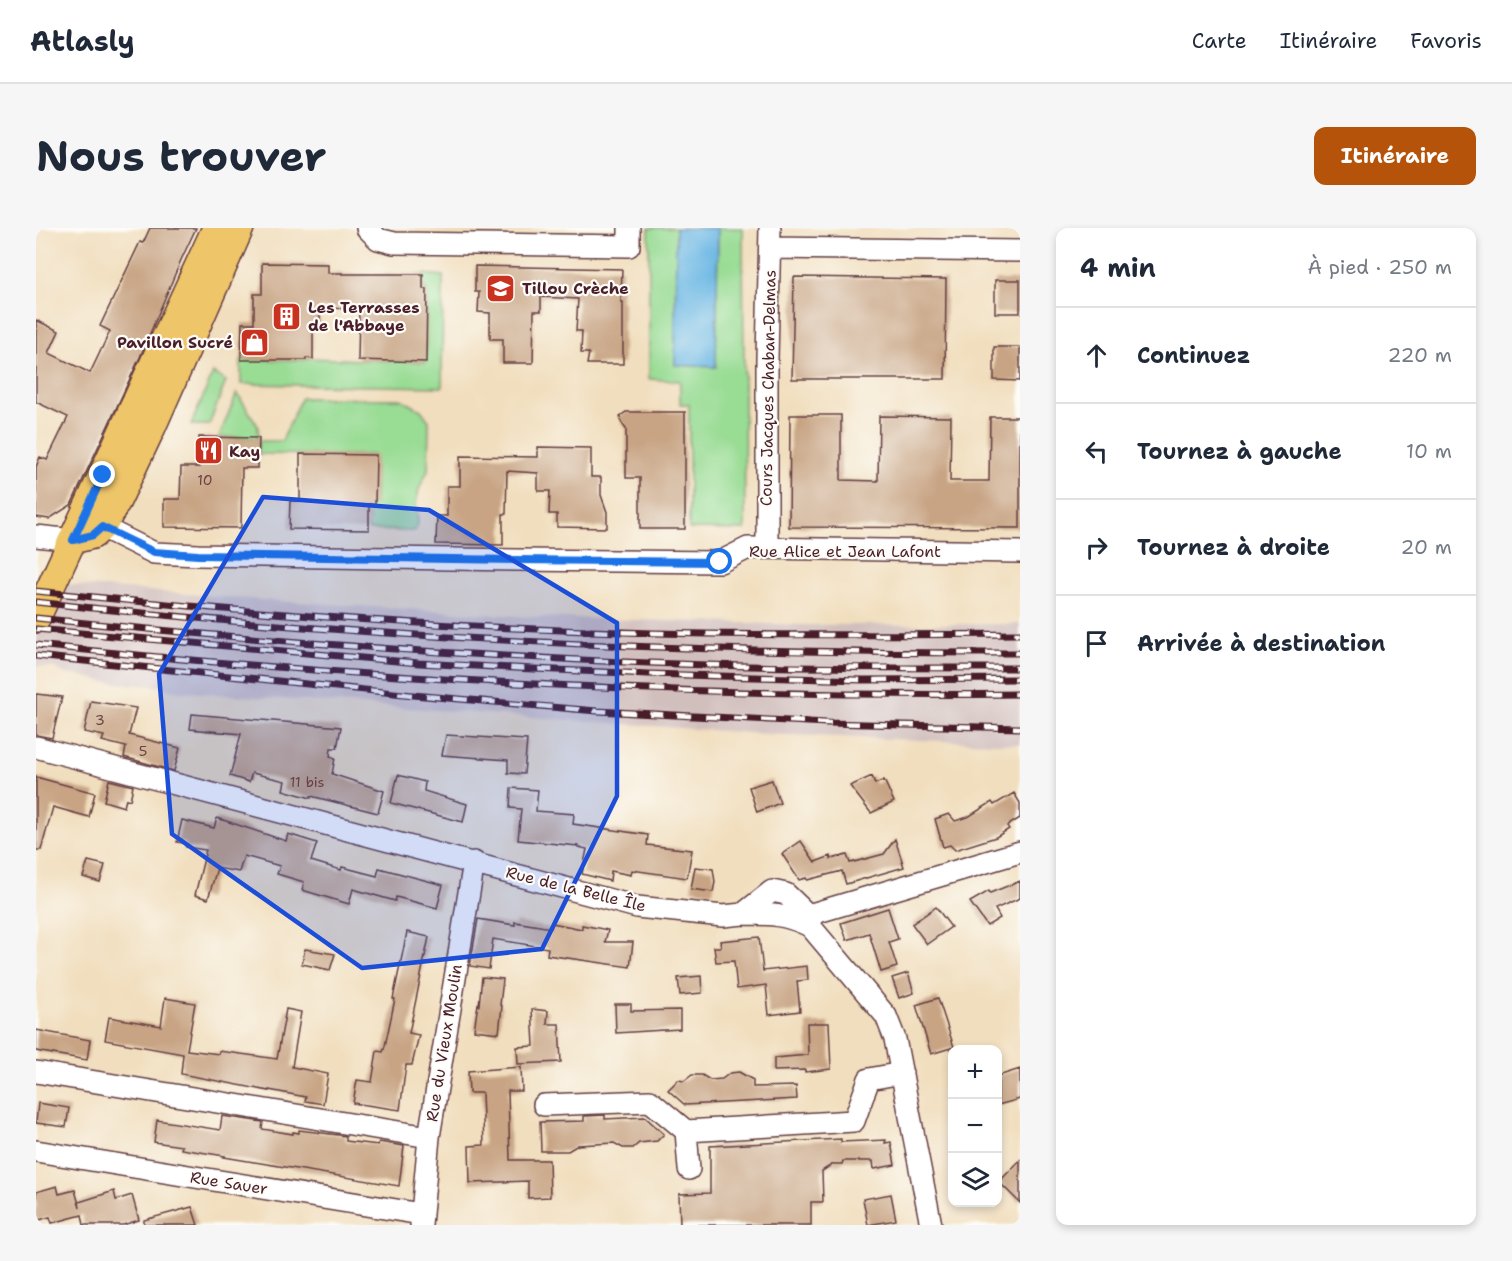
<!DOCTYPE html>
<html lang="fr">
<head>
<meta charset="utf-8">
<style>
	body { margin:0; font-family:"Shantell Sans",sans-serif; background:#f6f6f7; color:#1f2937 }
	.controls { position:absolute; right:18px; bottom:18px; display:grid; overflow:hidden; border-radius:12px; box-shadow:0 3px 9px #0003 }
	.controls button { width:54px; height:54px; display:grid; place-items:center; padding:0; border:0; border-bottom:2px solid #e0e1e3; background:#fff; color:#1f2937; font:30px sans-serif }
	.stop { position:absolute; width:18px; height:18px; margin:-14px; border:4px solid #1a73e8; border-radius:50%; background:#fff }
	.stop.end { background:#1a73e8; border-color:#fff; box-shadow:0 2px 6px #0008 }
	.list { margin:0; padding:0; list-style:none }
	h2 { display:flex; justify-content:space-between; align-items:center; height:78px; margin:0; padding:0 24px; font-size:26px }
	h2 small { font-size:20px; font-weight:400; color:#747a83 }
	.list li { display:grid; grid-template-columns:39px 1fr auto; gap:18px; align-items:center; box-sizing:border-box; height:96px; padding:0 24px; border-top:2px solid #e0e1e3 }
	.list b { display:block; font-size:22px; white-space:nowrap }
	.list em { font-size:20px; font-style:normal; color:#747a83 }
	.icon { flex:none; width:33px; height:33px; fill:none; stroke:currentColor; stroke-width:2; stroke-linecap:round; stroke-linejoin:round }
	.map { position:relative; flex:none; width:984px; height:997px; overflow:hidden; border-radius:12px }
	header { display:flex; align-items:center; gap:36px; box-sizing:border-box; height:84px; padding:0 30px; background:#fff; border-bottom:2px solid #e0e1e3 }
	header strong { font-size:28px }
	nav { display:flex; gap:33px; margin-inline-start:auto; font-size:21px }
	.intro { display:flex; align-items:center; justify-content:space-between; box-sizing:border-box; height:144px; padding:0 36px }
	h1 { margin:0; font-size:42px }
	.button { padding:15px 27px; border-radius:12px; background:#b45309; color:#fff; font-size:21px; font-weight:700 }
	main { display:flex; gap:36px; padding:0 36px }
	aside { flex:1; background:#fff; border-radius:12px; box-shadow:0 3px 9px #0003 }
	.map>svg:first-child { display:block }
	.industrial { fill:#d1bfbe }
	.green { fill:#99dc94; stroke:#727e60; stroke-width:1.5 }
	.water { fill:#6bb7e4; stroke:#5a6b88; stroke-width:1.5 }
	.building { fill:#c8a484 }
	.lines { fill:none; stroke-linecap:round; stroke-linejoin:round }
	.minor-casing { stroke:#633c41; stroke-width:24 }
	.major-casing { stroke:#633c41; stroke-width:30 }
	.minor { stroke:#fff; stroke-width:21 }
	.major { stroke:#eec569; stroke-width:27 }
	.rail-casing { stroke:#4a1f2b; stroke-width:7 }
	.rail { stroke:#fdfcf7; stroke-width:4.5; stroke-dasharray:14; stroke-linecap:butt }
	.route { stroke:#1a73e8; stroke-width:8 }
	.marked { fill:#1d4ed8; fill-opacity:0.2; stroke:#1d4ed8; stroke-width:4.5; stroke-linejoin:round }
	.labels { text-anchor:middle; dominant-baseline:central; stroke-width:4.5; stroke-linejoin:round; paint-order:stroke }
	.number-label { font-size:14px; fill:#6a4041 }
	.poi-label { font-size:16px; font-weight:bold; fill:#4a1f2b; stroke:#fdfcf7; text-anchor:start }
	.street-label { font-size:16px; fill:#4a1f2b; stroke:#fdfcf7 }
</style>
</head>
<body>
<header>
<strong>Atlasly</strong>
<nav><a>Carte</a><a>Itinéraire</a><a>Favoris</a></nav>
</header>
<div class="intro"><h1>Nous trouver</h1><a class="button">Itinéraire</a></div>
<main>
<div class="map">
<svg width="984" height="997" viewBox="0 0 984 997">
	<rect width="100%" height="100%" fill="#fdfcf7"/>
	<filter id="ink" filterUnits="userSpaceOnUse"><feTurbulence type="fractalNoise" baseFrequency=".0167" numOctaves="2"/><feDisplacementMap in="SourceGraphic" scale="12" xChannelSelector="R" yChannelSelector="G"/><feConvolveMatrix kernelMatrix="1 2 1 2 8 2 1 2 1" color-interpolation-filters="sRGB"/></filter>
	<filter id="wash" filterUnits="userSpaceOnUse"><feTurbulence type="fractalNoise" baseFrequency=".008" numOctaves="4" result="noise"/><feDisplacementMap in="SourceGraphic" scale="24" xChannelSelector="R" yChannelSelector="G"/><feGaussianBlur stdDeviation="1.35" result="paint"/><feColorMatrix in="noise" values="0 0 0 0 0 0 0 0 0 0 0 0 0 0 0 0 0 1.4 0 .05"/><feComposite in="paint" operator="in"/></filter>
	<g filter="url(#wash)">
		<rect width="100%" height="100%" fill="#f1debe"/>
		<path class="industrial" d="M 0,354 L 227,372 L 500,389 L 766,397 L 984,396 L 984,516 L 727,506 L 136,463 L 126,459 L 69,454 L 46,448 L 30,446 L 19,440 L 0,438 Z"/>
		<path class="green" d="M 613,0 L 640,0 L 639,137 L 680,139 L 682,0 L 707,0 L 709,302 L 653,301 L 653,176 L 644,176 L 644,153 L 613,151 Z
			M 387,46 L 407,48 L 406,159 L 205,156 L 205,132 L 269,132 L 270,130 L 390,134 L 391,61 L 387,61 Z
			M 177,145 L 190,153 L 173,197 L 155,197 Z
			M 201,165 L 222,198 L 223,210 L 183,209 Z
			M 265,170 L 365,171 L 385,182 L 393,193 L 392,242 L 383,261 L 380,274 L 382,295 L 378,303 L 333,302 L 333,276 L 339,276 L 339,227 L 222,226 L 223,213 L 246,213 Z"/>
		<path class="water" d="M 640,0 L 682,0 L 680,139 L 639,137 Z"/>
		<g id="blocks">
			<path class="building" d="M 114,0 L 160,0 L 145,32 L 104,129 L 35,277 L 13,291 L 0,289 L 0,239 L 4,229 L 11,232 L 32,189 L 0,174 L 0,92 L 23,103 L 13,125 L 54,145 L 74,103 L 64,98 L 104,14 L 107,15 Z
				M 226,35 L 292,36 L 292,45 L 306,45 L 306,46 L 387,46 L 387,61 L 391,61 L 390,134 L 322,132 L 323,81 L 284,80 L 284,101 L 277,101 L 277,131 L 270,130 L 270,132 L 205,132 L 206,95 L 218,95 L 218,66 L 226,66 Z
				M 439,38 L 586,41 L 585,74 L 587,74 L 587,136 L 551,136 L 553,125 L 545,125 L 546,103 L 540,103 L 542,71 L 505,69 L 505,83 L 498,83 L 497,135 L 467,135 L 467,111 L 454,111 L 454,85 L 442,84 L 443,64 L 439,64 Z
				M 758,49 L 910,51 L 909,151 L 756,151 Z
				M 959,52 L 984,52 L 984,85 L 959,85 Z
				M 958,119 L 984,119 L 984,153 L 958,152 Z
				M 590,184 L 649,184 L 649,301 L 604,301 L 604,250 L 590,250 L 590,201 L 585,194 L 584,188 Z
				M 754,187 L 805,187 L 805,252 L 842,253 L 843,188 L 915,189 L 914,253 L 953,253 L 954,189 L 984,189 L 984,300 L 753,299 Z
				M 163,209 L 223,210 L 222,240 L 206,240 L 205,300 L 128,299 L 128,271 L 144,271 L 145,239 L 163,239 Z
				M 502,219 L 555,220 L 555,249 L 565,249 L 565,267 L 571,284 L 571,300 L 521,299 L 521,286 L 513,286 L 514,263 L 502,263 L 502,245 L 471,243 L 470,286 L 467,286 L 467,317 L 400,316 L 401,288 L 411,288 L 411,258 L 424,258 L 424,228 L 502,229 Z
				M 264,226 L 340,227 L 339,277 L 333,276 L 333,302 L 253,301 L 254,273 L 264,273 Z
				M 0,466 L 26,469 L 16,510 L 0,507 Z
				M 55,473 L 100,480 L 93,507 L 144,520 L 138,543 L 88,529 L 90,519 L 66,513 L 68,508 L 48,504 Z
				M 156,486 L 305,499 L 301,520 L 295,520 L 294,528 L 299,530 L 296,546 L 348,563 L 342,585 L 275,568 L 275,570 L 247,562 L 249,553 L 216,545 L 213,554 L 194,548 L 205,506 L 154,501 Z
				M 410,507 L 491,512 L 488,546 L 472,545 L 472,532 L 406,527 Z
				M 362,547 L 389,554 L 388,563 L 431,576 L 427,594 L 355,575 Z
				M 836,548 L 839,556 L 848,552 L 858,574 L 835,585 L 814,558 Z
				M 0,549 L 59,565 L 53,589 L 17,579 L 5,622 L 0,622 Z
				M 73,552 L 97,558 L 94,572 L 90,571 L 88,579 L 68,573 Z
				M 736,552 L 744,575 L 721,584 L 713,559 Z
				M 475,560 L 502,562 L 500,583 L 538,586 L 537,596 L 612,607 L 611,617 L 656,622 L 651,650 L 596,642 L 595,647 L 575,643 L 574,653 L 546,646 L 551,621 L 542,619 L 542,618 L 482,612 L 485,581 L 474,580 Z
				M 978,565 L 984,575 L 984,590 L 971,598 L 973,601 L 960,609 L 919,622 L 914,617 L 907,619 L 899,591 L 913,586 L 919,593 L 932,589 L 956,574 L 958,577 Z
				M 181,590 L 250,613 L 252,606 L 281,615 L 275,633 L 305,642 L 306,639 L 341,648 L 343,640 L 407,657 L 401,680 L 360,669 L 359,673 L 317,661 L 313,676 L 266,662 L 268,654 L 241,646 L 244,638 L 208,628 L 203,644 L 181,640 L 172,671 L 159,667 L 170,622 L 150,619 L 148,615 L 141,614 L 146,592 L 178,600 Z
				M 859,611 L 868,639 L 810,656 L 806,643 L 771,652 L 770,650 L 763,652 L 746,626 L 765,613 L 779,634 L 795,628 L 795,631 L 811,627 L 814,635 L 848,626 Z
				M 52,633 L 69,637 L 64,654 L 47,649 Z
				M 659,639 L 677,641 L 679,654 L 677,664 L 655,661 Z
				M 984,653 L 984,670 L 959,681 L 964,690 L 951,698 L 934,674 L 953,663 L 954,665 Z
				M 900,679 L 915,699 L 891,716 L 876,696 Z
				M 852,680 L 862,711 L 853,714 L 861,739 L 845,744 L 833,705 L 811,712 L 805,695 Z
				M 442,691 L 479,697 L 479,694 L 515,700 L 516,695 L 546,701 L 546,697 L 572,702 L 569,714 L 597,714 L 594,739 L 511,727 L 512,720 L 457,711 L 453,741 L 434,738 Z
				M 371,704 L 393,709 L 373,805 L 383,807 L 376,837 L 370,837 L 364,882 L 317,875 L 321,852 L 336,854 L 341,823 L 347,824 L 349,818 L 359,771 L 357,771 Z
				M 723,709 L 727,743 L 771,738 L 772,752 L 761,753 L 764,783 L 733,787 L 730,757 L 701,761 L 698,733 L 680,734 L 678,719 L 685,719 L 684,713 Z
				M 269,721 L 299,726 L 294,742 L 266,736 Z
				M 872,745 L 878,765 L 863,770 L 856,750 Z
				M 665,748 L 666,765 L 644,767 L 642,750 Z
				M 446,749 L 467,751 L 464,777 L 466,778 L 463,805 L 438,802 L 442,776 L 443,777 Z
				M 129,770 L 159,775 L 151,822 L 183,826 L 183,823 L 241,831 L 250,781 L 265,784 L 256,839 L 292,846 L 287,876 L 269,873 L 270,869 L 233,862 L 233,863 L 145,846 L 147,826 L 69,812 L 73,789 L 125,798 Z
				M 902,770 L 918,819 L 895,826 L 880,777 Z
				M 579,776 L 595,776 L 595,783 L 644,782 L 644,801 L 580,805 Z
				M 496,781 L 512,783 L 511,796 L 523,796 L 525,834 L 482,836 L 481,819 L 498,818 Z
				M 771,795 L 793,795 L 795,841 L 769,844 L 769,842 L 738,843 L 738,830 L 772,827 Z
				M 0,802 L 54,812 L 51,832 L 0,823 Z
				M 485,839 L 486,863 L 472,863 L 474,932 L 513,932 L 514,969 L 492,970 L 492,953 L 434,955 L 433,918 L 448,917 L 446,865 L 433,865 L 432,843 Z
				M 984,841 L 984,871 L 962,877 L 962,848 Z
				M 703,844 L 717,852 L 717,859 L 760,858 L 761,871 L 649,877 L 632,862 L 642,852 L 648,853 L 656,847 L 666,847 L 674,852 L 686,851 L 694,845 Z
				M 2,875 L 33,880 L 30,899 L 0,895 Z
				M 569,887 L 569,891 L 609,889 L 628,906 L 621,913 L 603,915 L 597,920 L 587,920 L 578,915 L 542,917 L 532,923 L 505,923 L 504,894 L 548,893 L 548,888 Z
				M 186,888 L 227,894 L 226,901 L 257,906 L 257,904 L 263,905 L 263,902 L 310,908 L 310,913 L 342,917 L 343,914 L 368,918 L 363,958 L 188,929 L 189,928 L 145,921 L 146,918 L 118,914 L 121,892 L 184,902 Z
				M 805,911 L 805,914 L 850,912 L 849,915 L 855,914 L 859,937 L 838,941 L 837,933 L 807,933 L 806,936 L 797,936 L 786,943 L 787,974 L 775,974 L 775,997 L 644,997 L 643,966 L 674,965 L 674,918 Z
				M 984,932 L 984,975 L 963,954 Z
				M 21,958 L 23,966 L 39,962 L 44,980 L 43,974 L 78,963 L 80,972 L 96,967 L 103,992 L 87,997 L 48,997 L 46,987 L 16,995 L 14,989 L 0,993 L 0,964 Z
				M 855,966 L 860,992 L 832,997 L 827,971 Z
				M 156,979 L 162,997 L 108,997 L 108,992 Z"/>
		</g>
	</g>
	<g filter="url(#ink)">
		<use href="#blocks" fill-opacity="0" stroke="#633c41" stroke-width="1.5"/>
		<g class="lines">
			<defs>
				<path id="minor" d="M 331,0 L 342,11 L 358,15 L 593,18 L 593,0
					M 734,20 L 984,23
					M 66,299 L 118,325 L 162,327 L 480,332 L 684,334 L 712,320 L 984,324
					M 0,308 L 37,312
					M 731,320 L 731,131 L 734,0
					M 0,519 L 601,679 L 687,688 L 707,686 L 736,663 L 750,666 L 772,687 L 774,698 L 850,788 L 859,811 L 895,997
					M 707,686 C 734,686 749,686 774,698
					M 772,687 L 984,624
					M 0,844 L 393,909
					M 508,877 L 614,873 L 650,903 L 818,893 L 833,851 L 866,845
					M 650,903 L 653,941
					M 0,923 L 385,986
					M 385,997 L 393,909 L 438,634"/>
				<path id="major" d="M 37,312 L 57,307 L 66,299 L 81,273 L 116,199 L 204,0
					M 0,391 L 180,0"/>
			</defs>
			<use href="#minor" class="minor-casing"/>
			<use href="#major" class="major-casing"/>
			<use href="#minor" class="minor"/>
			<use href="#major" class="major"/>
			<defs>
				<path id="rail" d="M 0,363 C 205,385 412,400 618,405 C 740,408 862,407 984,406
					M 0,374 C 327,410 655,426 984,425
					M 0,390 C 204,411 408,427 613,435 C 736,440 860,440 984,440
					M 0,401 L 383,435 L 497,441 L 613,446 L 827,452 L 984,451
					M 0,417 C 327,451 655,470 984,466
					M 0,428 L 377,467 L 561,483 L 791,495 L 984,500"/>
			</defs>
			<use href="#rail" class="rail-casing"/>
			<use href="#rail" class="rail"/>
		</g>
	</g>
	<g class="lines" filter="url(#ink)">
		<path class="route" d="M 67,247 L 37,312 L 57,307 L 66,299 L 118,324 L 162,327 L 480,332 L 684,334"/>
	</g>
	<path class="marked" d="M 227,269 L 393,282 L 581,395 L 581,568 L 506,721 L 326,740 L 136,606 L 123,446 Z"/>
	<defs>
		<symbol id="school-square" viewBox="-11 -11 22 22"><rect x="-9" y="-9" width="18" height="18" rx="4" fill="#c8321e" stroke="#fdfcf7"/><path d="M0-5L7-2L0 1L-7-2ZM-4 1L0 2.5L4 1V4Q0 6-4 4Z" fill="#fff"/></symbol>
		<symbol id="building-square" viewBox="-11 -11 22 22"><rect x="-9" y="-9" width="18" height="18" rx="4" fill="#c8321e" stroke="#fdfcf7"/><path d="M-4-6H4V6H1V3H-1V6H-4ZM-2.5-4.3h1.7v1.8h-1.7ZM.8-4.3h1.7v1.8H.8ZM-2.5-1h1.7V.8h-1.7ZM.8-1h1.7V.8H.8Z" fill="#fff"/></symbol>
		<symbol id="shop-square" viewBox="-11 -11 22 22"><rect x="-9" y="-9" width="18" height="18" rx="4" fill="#c8321e" stroke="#fdfcf7"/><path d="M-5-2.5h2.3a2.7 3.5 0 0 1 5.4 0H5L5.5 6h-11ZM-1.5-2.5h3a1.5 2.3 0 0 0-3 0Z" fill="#fff"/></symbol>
		<symbol id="restaurant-square" viewBox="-11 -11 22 22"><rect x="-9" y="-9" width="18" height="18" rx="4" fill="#c8321e" stroke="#fdfcf7"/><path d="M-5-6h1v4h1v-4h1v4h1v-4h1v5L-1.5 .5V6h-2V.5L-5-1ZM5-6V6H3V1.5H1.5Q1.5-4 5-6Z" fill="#fff"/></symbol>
	</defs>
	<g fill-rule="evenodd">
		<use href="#school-square" x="448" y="44" width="33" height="33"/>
		<use href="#building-square" x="234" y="72" width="33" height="33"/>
		<use href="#shop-square" x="202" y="98" width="33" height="33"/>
		<use href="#restaurant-square" x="156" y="206" width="33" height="33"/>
	</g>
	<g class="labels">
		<g class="number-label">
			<text x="169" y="252">10</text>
			<text x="64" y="492">3</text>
			<text x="107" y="523">5</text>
			<text x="271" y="554">11 bis</text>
		</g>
		<g class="poi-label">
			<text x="486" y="60">Tillou Crèche</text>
			<text x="272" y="79">Les Terrasses<tspan x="272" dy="18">de l'Abbaye</tspan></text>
			<text x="197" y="114" text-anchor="end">Pavillon Sucré</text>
			<text x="193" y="223">Kay</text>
		</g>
		<g class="street-label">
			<text transform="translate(732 160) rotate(-89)">Cours Jacques Chaban-Delmas</text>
			<text x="809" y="323">Rue Alice et Jean Lafont</text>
			<text transform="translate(540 661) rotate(14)">Rue de la Belle Île</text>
			<text transform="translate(408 815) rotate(-81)">Rue du Vieux Moulin</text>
			<text transform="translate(193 955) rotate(9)">Rue Sauer</text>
		</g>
	</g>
</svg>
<div class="controls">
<button>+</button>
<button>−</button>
<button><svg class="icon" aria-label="layers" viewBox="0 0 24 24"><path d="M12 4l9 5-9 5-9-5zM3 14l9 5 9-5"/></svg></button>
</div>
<div class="stop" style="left:684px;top:334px"></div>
<div class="stop end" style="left:67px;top:247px"></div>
</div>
<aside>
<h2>4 min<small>À pied · 250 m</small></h2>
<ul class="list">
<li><svg class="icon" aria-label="ahead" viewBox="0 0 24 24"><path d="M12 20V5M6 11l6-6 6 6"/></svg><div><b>Continuez</b></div><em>220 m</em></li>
<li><svg class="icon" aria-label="left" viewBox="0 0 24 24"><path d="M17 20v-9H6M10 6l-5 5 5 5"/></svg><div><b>Tournez à gauche</b></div><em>10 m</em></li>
<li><svg class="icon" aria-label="right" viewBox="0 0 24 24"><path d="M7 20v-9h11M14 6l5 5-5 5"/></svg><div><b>Tournez à droite</b></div><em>20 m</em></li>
<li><svg class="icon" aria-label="arrive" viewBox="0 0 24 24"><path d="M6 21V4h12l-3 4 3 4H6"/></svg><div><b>Arrivée à destination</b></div></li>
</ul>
</aside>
</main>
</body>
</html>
